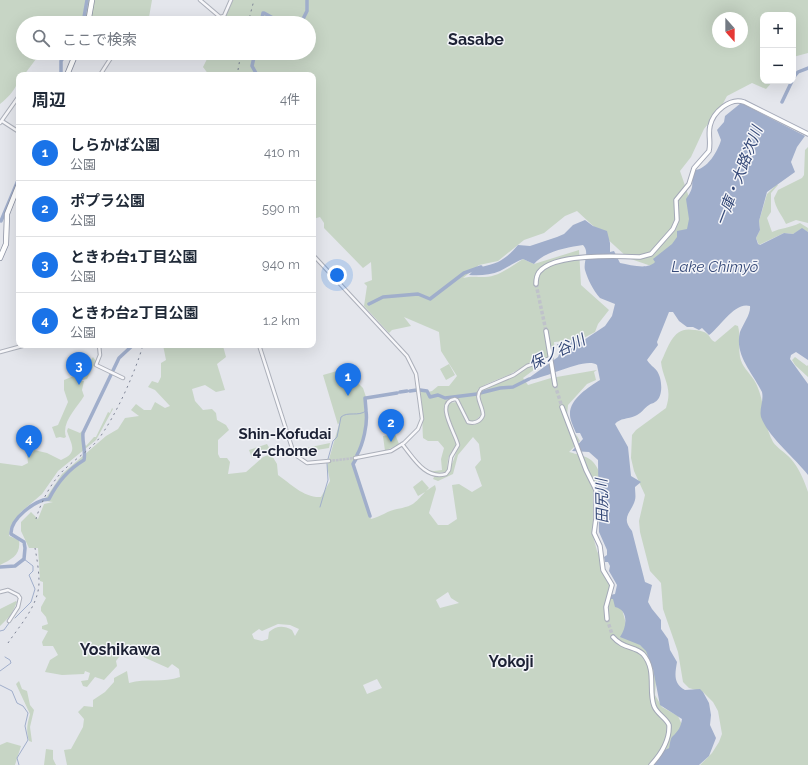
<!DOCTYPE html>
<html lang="ja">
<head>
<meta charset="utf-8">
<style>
	body { margin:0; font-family:Raleway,"Noto Sans JP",sans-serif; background:#f6f6f7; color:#1f2937 }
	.controls { position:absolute; right:12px; top:12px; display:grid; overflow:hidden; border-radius:8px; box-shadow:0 4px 16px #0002 }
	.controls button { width:36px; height:36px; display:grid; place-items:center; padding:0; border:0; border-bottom:1px solid #e0e1e3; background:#fff; color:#1f2937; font:20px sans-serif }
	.compass { position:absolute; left:712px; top:12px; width:36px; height:36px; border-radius:50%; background:#fff; box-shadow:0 4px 16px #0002; rotate:159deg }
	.you { position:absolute; left:337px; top:275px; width:14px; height:14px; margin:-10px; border:3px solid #fff; border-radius:50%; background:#1a73e8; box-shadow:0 0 0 6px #1a73e833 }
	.badge { display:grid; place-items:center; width:26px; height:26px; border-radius:50%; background:#1a73e8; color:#fff; font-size:13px; font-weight:700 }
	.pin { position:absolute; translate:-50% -33px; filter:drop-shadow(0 1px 2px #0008) }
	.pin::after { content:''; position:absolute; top:21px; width:14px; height:12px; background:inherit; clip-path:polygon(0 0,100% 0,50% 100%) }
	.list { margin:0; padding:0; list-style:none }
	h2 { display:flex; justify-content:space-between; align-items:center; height:52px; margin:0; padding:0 16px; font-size:17px }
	h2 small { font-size:13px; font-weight:400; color:#747a83 }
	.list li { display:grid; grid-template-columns:26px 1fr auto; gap:12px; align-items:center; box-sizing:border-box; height:56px; padding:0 16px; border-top:1px solid #e0e1e3 }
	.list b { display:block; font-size:15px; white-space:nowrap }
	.list p { margin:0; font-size:13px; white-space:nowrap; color:#747a83 }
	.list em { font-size:13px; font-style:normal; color:#747a83 }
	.icon { flex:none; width:22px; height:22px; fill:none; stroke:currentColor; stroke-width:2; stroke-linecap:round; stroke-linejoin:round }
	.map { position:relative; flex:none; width:808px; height:765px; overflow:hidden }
	.search { position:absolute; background:#fff; box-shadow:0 4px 16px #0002; left:16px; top:16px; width:300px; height:44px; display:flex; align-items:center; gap:10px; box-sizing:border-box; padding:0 14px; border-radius:22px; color:#747a83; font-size:15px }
	.panel { position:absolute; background:#fff; box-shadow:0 4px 16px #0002; left:16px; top:72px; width:300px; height:276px; border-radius:8px }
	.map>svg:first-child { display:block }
	.green { fill:#c7d5c5; fill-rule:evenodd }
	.water { fill:#a0aecb }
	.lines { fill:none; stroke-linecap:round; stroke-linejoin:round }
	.stream { stroke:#a0aecb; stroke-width:1 }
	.river { stroke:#a0aecb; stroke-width:3.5 }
	.minor-tunnel { stroke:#bfc2ca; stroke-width:2.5; stroke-dasharray:2.5 1; stroke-linecap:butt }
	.major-tunnel { stroke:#bfc2ca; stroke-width:3.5; stroke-dasharray:3.5 2; stroke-linecap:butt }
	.minor-casing { stroke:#acb0ba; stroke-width:4.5 }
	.major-casing { stroke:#a3a8b7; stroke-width:5.5 }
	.highway-casing { stroke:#8b91a2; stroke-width:6 }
	.minor { stroke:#f7f7fa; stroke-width:2.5 }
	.major { stroke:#fff; stroke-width:3.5 }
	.highway { stroke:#fff; stroke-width:4.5 }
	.rail { stroke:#7d8395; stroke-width:1; stroke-dasharray:2 4; stroke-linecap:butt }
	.labels { text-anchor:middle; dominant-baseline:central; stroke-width:3; stroke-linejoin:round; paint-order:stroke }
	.water-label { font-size:15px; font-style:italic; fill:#354978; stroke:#f4f5f9 }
	.neighbourhood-label { font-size:15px; font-weight:bold; fill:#1d2235; stroke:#f4f5f9 }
	.quarter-label { font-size:16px; font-weight:bold; fill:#1d2235; stroke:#f4f5f9 }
</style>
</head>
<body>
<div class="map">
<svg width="808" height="765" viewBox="0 0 808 765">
	<rect width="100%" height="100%" fill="#e4e6ec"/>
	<path class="green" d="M 0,0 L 152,0 L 148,23 L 23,23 L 23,53 L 42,53 L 39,55 L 24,75 L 19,75 C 19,86 9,97 0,104 Z
		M 233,0 L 808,0 L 808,53 L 793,57 L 793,15 L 763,15 L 763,81 L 773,81 L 766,89 L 752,83 L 727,96 L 720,109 L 704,129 L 691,157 L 680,171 L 694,212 L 688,238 L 654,267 L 628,258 L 577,211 L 565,216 L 544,233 L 524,240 L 498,261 L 479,265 L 463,278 C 471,276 476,277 485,277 C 498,277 512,266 523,259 L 534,264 L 579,250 L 581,285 L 609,310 L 598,324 L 595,332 L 580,340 L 554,342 L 555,354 L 523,378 L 528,385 L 551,378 L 597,370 L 594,372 L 596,380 L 587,384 L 568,405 L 566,425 L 577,436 L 580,441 L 569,452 C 586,457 593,456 600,474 L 593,493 L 593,536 L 597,551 L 604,565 L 610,588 L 611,595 L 622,609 L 629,635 L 646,650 L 650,657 L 656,679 L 655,695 L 662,707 L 678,716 L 683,727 L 677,739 L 653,765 L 67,765 L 64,750 L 71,749 L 83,727 L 84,719 L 78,712 L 84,706 L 93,707 L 93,700 L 105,692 L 114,682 L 114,678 L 127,671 L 129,683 C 146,678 164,683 180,677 L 179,669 L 172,664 L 168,668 L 139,655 L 122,653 L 116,661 L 117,666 L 104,680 L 95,677 L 87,687 L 83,686 L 81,681 L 88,680 L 90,673 L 85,671 L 84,674 L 62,675 L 45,672 L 50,660 L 58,655 L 53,646 L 43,646 L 42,642 L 48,631 L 42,629 L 42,626 L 48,624 L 46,617 L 41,611 L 41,607 L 46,598 L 43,595 L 43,582 L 40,581 L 38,548 L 29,548 L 21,531 L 21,522 L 31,512 L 38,519 L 44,504 L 53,502 L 44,501 L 62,474 L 106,436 L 118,429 L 125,418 L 139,416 L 131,410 L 136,404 L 144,410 L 151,410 L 155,402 L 165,408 L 170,406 L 155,390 L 148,387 L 152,381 L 158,383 L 161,377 L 161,363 L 166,360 L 163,345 L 227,345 L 223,346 L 226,357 L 217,364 L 225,390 L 216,392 L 205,385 L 192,389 L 195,401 L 203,410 L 212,409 L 216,413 L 217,420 L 226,425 L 229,430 L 218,440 L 218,454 L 220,458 L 227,458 L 230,462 L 228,474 L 246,472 L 263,457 L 271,454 L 277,464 L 278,475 C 291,484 304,498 321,497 L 330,481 L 327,466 L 340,421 L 342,417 L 348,414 L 342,417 L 338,425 L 323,375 L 344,369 L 363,388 L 366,397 L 364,399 L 365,412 L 363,413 L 366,412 C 368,429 359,449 352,464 L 371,519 C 380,517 389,510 397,509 C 413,506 414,504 425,492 L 418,496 L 413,487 L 422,480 L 429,488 L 426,491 L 435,485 L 436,489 L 429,513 L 438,525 L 448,525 L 457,519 L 452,485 L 459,484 L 472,492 L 482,486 L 475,467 L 481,460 L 479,444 L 473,437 L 458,455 L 453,474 L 438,481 L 433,479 L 434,477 L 443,477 C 452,472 454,454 460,445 C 455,432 443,416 449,403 L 457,402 L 466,421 L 474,425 L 484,417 C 485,408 478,401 481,391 C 493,382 508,380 520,371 L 519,369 C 506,378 491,380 478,389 L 476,397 L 482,414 L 475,421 L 470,421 L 468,419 L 459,400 L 454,398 L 447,400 C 437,415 456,430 457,444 C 457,450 452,451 449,456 C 447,461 448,467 447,472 L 437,473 L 426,470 L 434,471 L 442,470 L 441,459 L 444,448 L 438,441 L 428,441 L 423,438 C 422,422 423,408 420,391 L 425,391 L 429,396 L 428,392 L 432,391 L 438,386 L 449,386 L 457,376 L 441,351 L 439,332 L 404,317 L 411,326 L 392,330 L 389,333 L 364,306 L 367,286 L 364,283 L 372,280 L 371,262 L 363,268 L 324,228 L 324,223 L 320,217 L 313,219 L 313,75 L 209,75 L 203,67 L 210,53 L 309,53 L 309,23 L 226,23 L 225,18 ZM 718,18 L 742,18 L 742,42 L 718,42 ZM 448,592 L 451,598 L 459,603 L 440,608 L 436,600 ZM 278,624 L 290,625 L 299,629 L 295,636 L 292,630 C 283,625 276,626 269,632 L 268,639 L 262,641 L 254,639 L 252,634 L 259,629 L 262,631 ZM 377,679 L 382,688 L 367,694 L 363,685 Z
		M 808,147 L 808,223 L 796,220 L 786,224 C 782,215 775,208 774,198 L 778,190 L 802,178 L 804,175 L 805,150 Z
		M 777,184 L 778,185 L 771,193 L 771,212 L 767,218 L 772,232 C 781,228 789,228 800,223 L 808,228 L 808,232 L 802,229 L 793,234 L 784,233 L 759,245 L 756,238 L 760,230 L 759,221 L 767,194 Z
		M 735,325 L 738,326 C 741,337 738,346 740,357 C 742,367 749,372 754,380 C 766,400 762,422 773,442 C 777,448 786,453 791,459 C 799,468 804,480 808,492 L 808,765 L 700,765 L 712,753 L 719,742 L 722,734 L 718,711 L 713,702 L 703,692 L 689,688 L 683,682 L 678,652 L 663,609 L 661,583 L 650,571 L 640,532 L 639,521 L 645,495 L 634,471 L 631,458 L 632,435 L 636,430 L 666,408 C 673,387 663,380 661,362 C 669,346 673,326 694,330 C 697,330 703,331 706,333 C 710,335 710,340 715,342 Z
		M 86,357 L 91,360 L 93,357 L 96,361 L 87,379 L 78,381 L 84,381 L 82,390 L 84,396 C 77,408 61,422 66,437 L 64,438 L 60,437 L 56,438 L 52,427 L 58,425 L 68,402 L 64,390 L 64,380 L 81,373 L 80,365 Z
		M 795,357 L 807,366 L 808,365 L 808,377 L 795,365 L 792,360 Z
		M 449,364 L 455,375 L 446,380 L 440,369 Z
		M 112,408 L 113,409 L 96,440 L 58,471 L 42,494 L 21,512 L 10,528 L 9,536 L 19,540 C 21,555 12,559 0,565 L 0,463 L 22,466 L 28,463 L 27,455 L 32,454 L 34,450 L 47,453 L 61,460 C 79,453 71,444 67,431 L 68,428 L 80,433 L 82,431 L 84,433 L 84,443 L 86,446 L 94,437 L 96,437 L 108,412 L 110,413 Z
		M 395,434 L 399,444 L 385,451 L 383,436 Z
		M 330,443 L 329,448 L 304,452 L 301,449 Z
		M 267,444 L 271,451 L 252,458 L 249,450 Z
		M 16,601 L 17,602 L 11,615 L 0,626 L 0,609 Z
		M 19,681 L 22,689 L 27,691 L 30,705 L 34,710 L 30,727 L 32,742 L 29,741 C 26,730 27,725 30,714 L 16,684 Z
		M 7,742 L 21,746 L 15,765 L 0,765 L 0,745 Z
		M 46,749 L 53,750 L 53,759 L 56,765 L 44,765 Z"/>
	<path class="water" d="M 741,103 L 805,136 L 797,147 L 791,162 L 795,172 L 767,192 L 759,221 L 760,230 L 756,238 L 758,244 L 760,245 L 784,233 L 793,234 L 802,228 L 808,232 L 808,360 L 796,352 L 791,355 L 790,359 L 808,384 L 808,475 C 795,458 768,437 761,417 C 759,409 764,401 762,392 C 753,373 734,355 740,332 C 743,324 751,314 750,306 C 735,301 719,328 709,335 L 702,328 L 699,330 L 693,327 L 687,327 L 679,321 L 673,312 L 669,312 L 657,342 L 658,345 L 647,360 C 650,365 654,367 657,371 C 662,378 664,397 655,402 C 653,404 651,403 649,405 C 644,408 641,414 635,416 C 628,419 620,418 615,424 L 628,447 L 631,476 L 641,482 L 635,487 C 635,491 636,497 635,500 C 632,512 620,517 632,531 L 645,582 L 652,585 L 648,602 L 652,609 L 661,620 L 661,629 L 668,639 L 670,650 L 677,662 C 675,674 673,683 685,690 L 700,689 L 703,692 L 709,703 L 711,715 L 710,725 L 716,738 L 709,756 L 699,765 L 654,765 L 665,750 L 669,748 C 670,745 670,738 673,736 C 678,731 681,727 682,719 L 660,705 L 653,669 L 646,651 L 640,645 L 620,637 C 627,627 629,610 615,607 L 613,599 L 610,599 L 610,595 L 615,594 L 617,585 L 609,571 L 610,566 L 608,562 L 605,562 L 604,557 L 607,555 L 607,550 L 599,532 L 598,460 L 589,452 L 572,451 L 583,439 L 580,433 L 576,433 C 574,428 570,420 570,415 C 569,399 589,387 600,380 L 597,365 C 585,356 539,382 526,380 L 558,357 L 560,352 L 557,344 L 566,344 L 572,340 L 581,342 L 605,326 L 612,316 L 615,304 L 600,298 C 593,290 588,280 585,270 C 583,262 590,252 583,245 C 567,247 544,252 534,264 L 523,259 C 515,262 508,267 500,271 C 491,275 479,276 469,275 C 477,265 487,267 498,262 C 506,258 512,252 518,245 L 530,246 L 557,237 L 564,234 L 573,225 L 585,220 L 593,226 L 607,231 L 610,243 L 610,252 L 614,251 L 620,263 C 631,265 648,270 655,262 L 653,259 L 672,244 L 677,237 L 677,231 L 687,229 L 689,219 L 686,199 C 697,184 689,183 694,170 C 707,170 718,151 721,140 L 717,130 L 724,122 L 725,116 Z"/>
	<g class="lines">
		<path class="stream" d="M 328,459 L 333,441 L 337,437 L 341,417 C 348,411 358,417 366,411
			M 320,507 L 328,480 L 327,463
			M 15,618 L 31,602 L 35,589 L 29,575 L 33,571 L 33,566 L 24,559
			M 0,631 L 4,630 L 9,623
			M 0,671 L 11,663 L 10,660 L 5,657
			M 0,685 L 12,691 L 17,703 L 23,706 L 28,713 L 25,726 L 28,740 L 17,758 L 19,765"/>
		<path class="river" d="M 83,23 L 87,0
			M 261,23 L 263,13 L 264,13 L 282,23
			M 301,23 L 307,11 L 307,0
			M 255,53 L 252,66 L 257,75
			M 61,75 L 61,61 L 65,55
			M 793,78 L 798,72 L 808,68
			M 782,102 L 792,81
			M 1,221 L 19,178
			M 369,304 L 383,297 L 418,294 L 430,299 L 464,273 L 481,267
			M 420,390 L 427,391 L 430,397 L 438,395 L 445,398 L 477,394
			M 410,391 L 417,390
			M 400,392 L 407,391
			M 480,393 L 500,388 L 513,387 L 529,379
			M 365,398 L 366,410
			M 366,398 L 397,393
			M 357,455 C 363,444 368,424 366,411
			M 356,459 L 353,464 L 370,516
			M 0,567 L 15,566 L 24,559 L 25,548 L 24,542 L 11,534 C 10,519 35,500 49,499 C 57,483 69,469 84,460 C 86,452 82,442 83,433 L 119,358 L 133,345"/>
		<path class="minor-tunnel" d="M 329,461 L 355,458"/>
		<path class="major-tunnel" d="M 536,284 L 546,331
			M 555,385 L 562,407
			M 607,619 L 613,637"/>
		<defs>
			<path id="minor" d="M 200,0 L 220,17 L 224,16 L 231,0
				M 100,75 L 114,53
				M 2,121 L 19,132
				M 0,123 L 19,96
				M 313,255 L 407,356 L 416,374 L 422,419 L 418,429 L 404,443 L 391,451 L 355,458
				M 99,345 L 100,355 L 96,365 L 123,378
				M 259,345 L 294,454 L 307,463 L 329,461
				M 0,352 L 26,345
				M 402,444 C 413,457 425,480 446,474 L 449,470 L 451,457 L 458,445 C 456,434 434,402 455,399 L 457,400 L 468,422 C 475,424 481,421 483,415 C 483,405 474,398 481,389 L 514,375 L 527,366 L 551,358
				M 0,592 L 8,590 L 18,595 L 20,598 L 18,607 L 9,621"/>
			<path id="major" d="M 536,284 C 536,280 537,275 539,272 C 554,253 617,256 640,257 L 651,254 L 673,229 L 677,220 L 676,200 L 689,184 L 694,168 L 709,151 C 711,142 708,134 710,126 C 713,112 730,97 744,102 L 808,134
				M 546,331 L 555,385
				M 562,407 L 586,470 L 596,490 L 596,518 L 594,533 L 600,546 L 603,570 L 612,585 L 606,607 L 607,619
				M 613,637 C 623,649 635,646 643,654 C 657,670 648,690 654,706 C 657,714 666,718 669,725 C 670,741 661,754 651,765"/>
			<path id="highway" d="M 88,23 L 92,0
				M 67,75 L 76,53
				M 0,258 L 6,244 L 7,214 L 19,184"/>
		</defs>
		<use href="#minor" class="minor-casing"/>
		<use href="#major" class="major-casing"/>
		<use href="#highway" class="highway-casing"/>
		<use href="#minor" class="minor"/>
		<use href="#major" class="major"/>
		<use href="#highway" class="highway"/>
		<path class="rail" d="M 248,23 L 254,0
			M 238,70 L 241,53
			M 36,519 C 41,501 53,479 67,467 C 77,458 88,451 97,441 C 115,418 135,373 143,345
			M 8,643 C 20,625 39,605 39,582 C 39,571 37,559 35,548"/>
	</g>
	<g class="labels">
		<g class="water-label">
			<text transform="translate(739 176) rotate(-69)">一庫・大路次川</text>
			<text x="715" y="267">Lake Chimyō</text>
			<text transform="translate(557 352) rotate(-26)">保ノ谷川</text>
			<text transform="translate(602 501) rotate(-91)">田尻川</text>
		</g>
		<g class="neighbourhood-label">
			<text x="285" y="434">Shin-Kofudai<tspan x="285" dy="17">4-chome</tspan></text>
		</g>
		<g class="quarter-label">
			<text x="476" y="39">Sasabe</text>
			<text x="120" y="649">Yoshikawa</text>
			<text x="511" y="661">Yokoji</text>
		</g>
	</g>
</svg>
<div class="controls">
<button>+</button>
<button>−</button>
</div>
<svg class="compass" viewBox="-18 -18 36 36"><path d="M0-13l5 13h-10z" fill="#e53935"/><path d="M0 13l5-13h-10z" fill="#747a83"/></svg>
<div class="you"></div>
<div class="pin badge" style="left:348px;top:396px">1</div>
<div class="pin badge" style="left:391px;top:442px">2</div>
<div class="pin badge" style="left:79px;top:385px">3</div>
<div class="pin badge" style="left:29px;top:458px">4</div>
<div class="search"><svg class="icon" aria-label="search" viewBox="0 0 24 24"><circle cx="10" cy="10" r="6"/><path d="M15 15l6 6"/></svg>ここで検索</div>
<section class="panel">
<h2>周辺<small>4件</small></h2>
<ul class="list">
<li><span class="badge">1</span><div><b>しらかば公園</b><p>公園</p></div><em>410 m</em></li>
<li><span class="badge">2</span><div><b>ポプラ公園</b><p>公園</p></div><em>590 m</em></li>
<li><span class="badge">3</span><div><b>ときわ台1丁目公園</b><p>公園</p></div><em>940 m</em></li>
<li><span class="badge">4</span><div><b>ときわ台2丁目公園</b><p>公園</p></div><em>1.2 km</em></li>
</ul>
</section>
</div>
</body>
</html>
